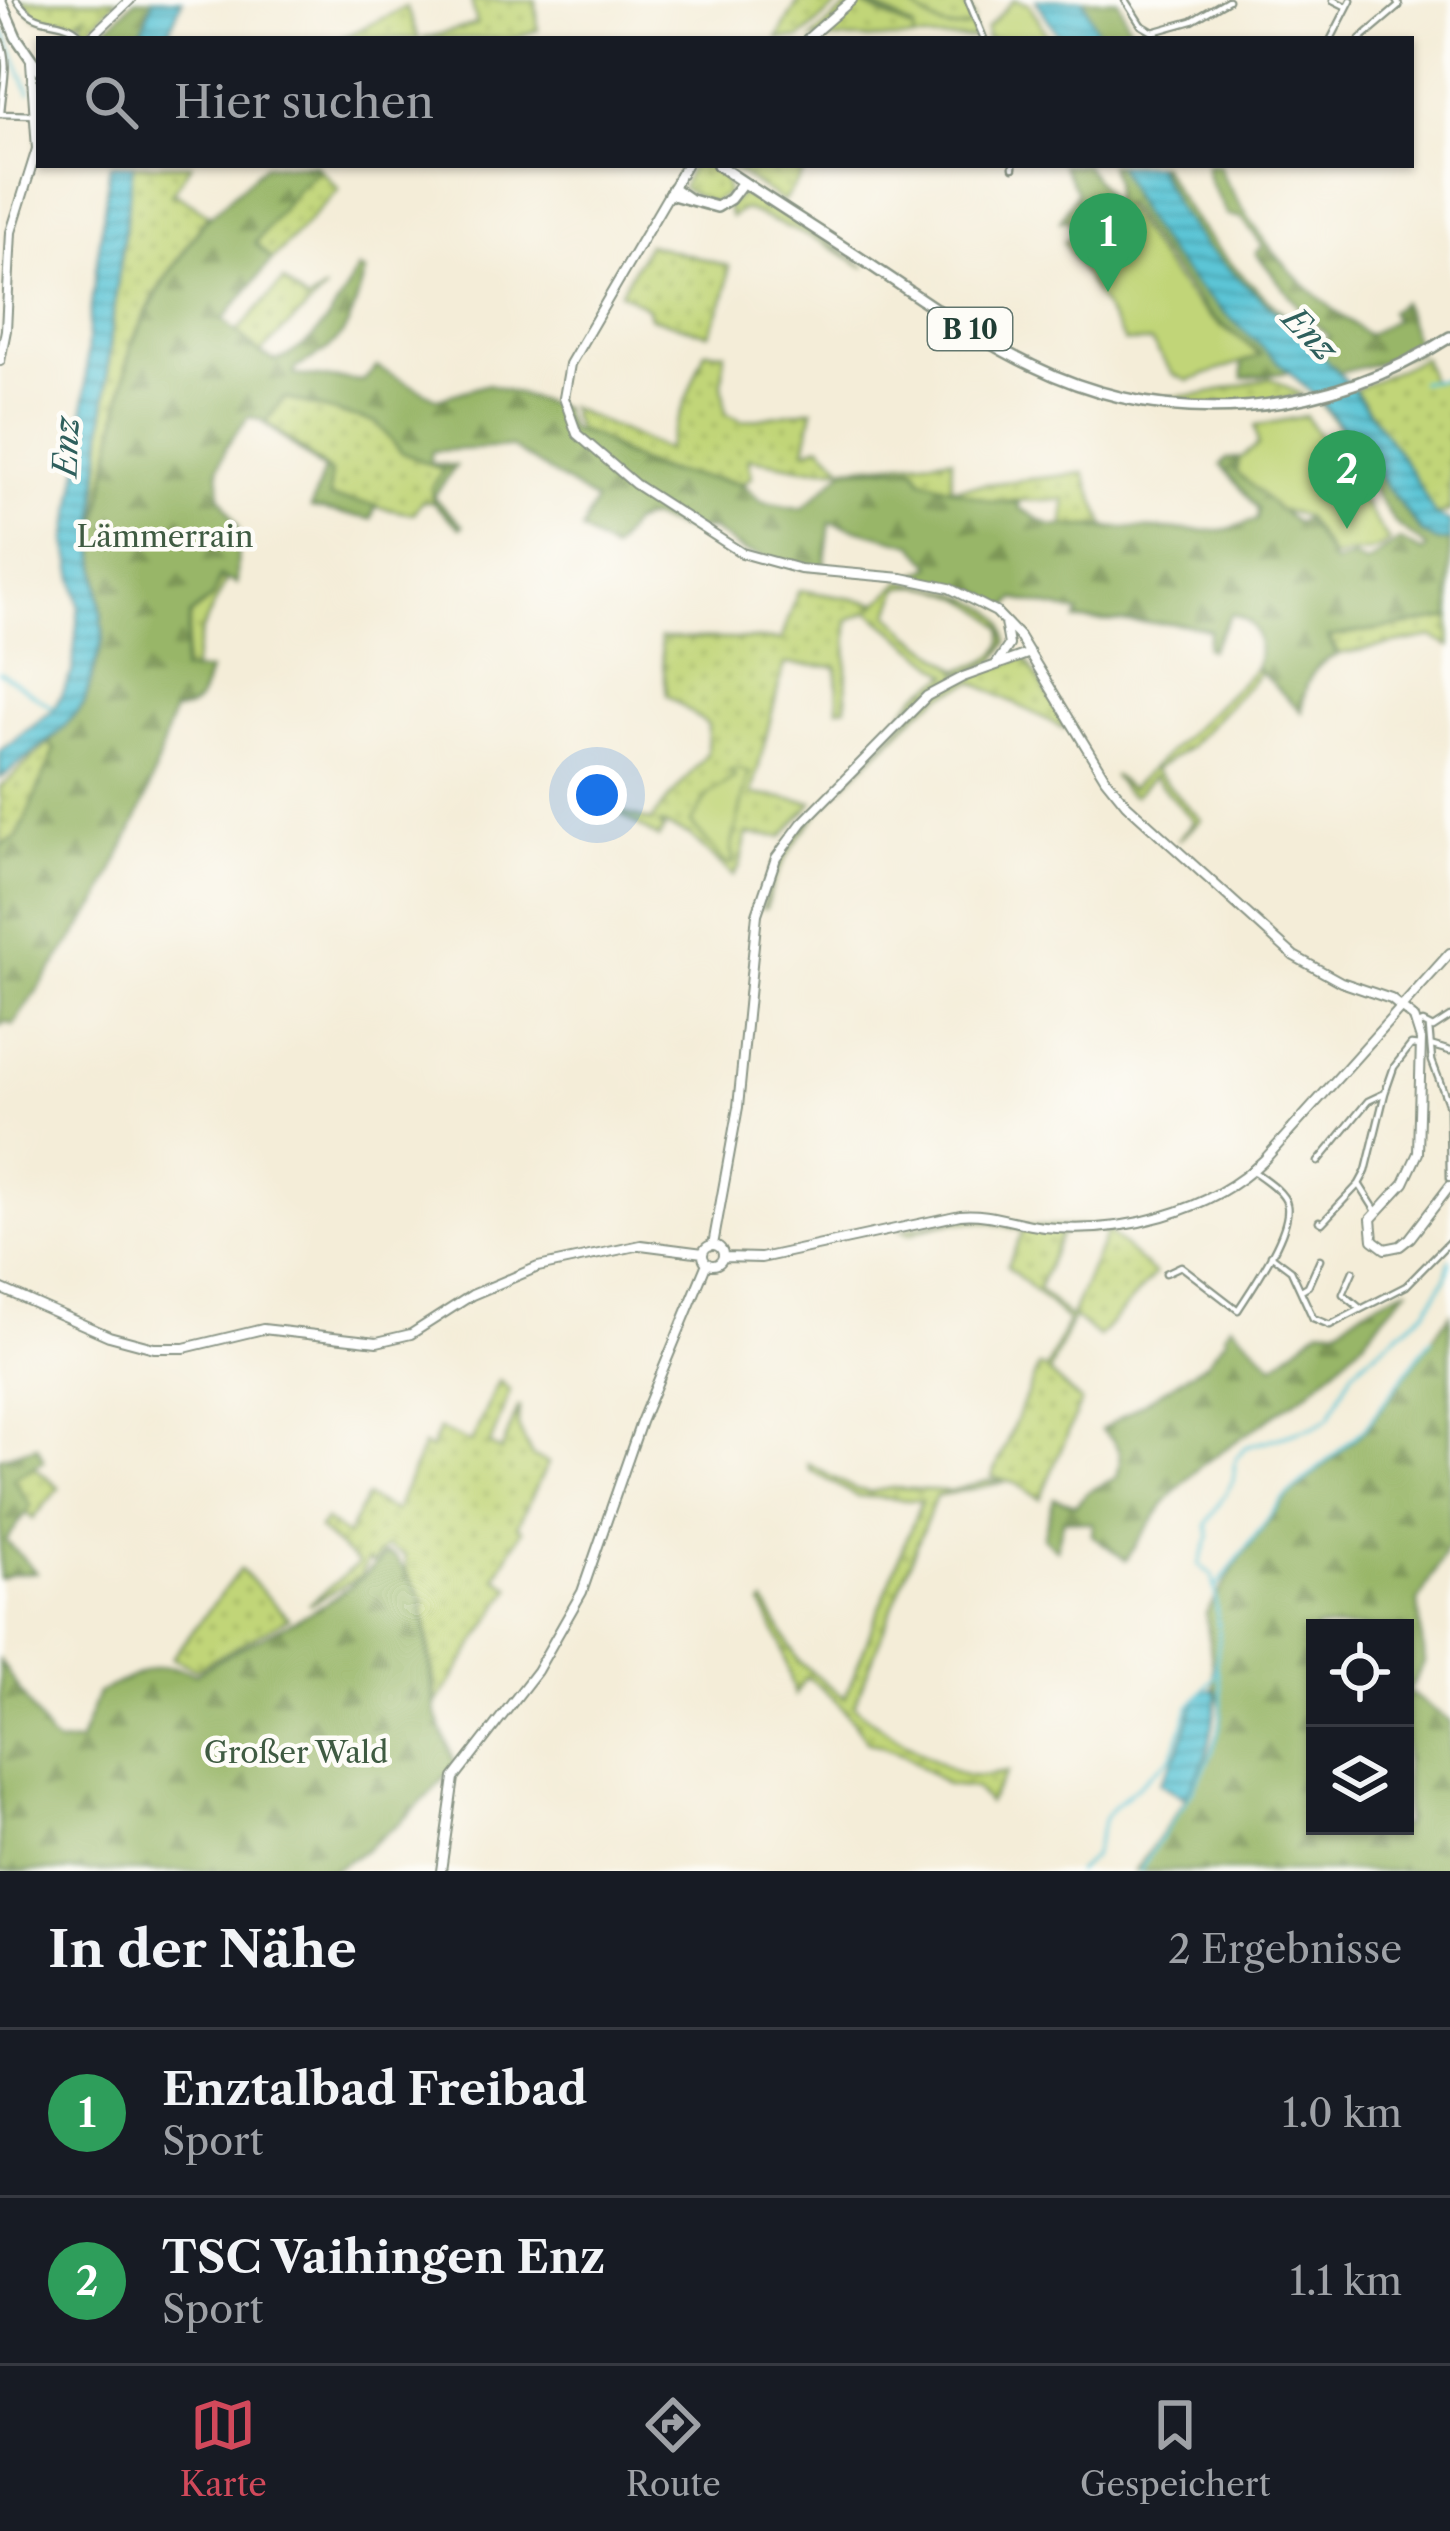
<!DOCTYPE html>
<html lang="de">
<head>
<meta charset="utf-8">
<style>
	body { margin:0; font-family:"Libre Caslon Text",serif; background:#20242c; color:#f1f3f6 }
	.controls { position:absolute; right:36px; bottom:36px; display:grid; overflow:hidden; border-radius:0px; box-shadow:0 3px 9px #0004 }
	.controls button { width:108px; height:108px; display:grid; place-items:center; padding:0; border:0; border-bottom:3px solid #363941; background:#171b24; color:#f1f3f6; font:60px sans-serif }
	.you { position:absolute; left:597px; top:795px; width:42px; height:42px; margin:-30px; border:9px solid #fff; border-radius:50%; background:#1a73e8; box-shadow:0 0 0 18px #1a73e833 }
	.badge { display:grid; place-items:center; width:78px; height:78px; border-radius:50%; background:#d1495b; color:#fff; font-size:39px; font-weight:700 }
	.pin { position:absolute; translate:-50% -99px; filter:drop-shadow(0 3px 6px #0008) }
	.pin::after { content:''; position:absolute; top:63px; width:42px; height:36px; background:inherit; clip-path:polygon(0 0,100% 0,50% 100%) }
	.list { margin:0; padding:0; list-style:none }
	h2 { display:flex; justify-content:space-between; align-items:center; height:156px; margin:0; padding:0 48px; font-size:51px }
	h2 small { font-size:39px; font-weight:400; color:#9ea1a6 }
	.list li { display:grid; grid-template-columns:78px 1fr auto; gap:36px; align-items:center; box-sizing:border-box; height:168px; padding:0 48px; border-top:3px solid #363941 }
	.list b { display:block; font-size:45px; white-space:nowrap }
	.list p { margin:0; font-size:39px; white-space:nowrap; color:#9ea1a6 }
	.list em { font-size:39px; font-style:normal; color:#9ea1a6 }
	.icon { flex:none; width:66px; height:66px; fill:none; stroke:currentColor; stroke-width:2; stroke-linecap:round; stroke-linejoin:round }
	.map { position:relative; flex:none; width:1450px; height:1871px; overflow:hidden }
	.search { position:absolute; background:#171b24; box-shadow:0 3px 9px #0004; left:36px; right:36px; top:36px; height:132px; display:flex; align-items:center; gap:30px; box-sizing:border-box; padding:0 42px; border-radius:0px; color:#9ea1a6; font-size:45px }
	.sheet { height:492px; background:#171b24 }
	nav { display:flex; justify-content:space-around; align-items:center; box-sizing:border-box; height:168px; border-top:3px solid #363941; background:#171b24; font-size:33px; color:#9ea1a6 }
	nav a { display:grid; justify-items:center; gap:6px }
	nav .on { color:#d1495b }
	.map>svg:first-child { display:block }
	.grass { fill:url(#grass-dots); stroke:#708956; stroke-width:3; fill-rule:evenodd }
	.forest { fill:url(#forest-firs); stroke:#5c7a4e; stroke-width:3; fill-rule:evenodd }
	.park { fill:#c1d578; stroke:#708956; stroke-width:3 }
	.water { fill:url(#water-rules); stroke:#3d8185; stroke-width:3 }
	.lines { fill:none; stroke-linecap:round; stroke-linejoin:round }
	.stream { stroke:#5bc5d6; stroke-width:3 }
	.street-casing { stroke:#8a9586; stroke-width:9 }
	.secondary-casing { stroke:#8a9586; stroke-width:12 }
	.primary-casing { stroke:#8a9586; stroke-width:14 }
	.street { stroke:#fff; stroke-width:4.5 }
	.secondary { stroke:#fff; stroke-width:8 }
	.primary { stroke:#fff; stroke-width:9 }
	.labels { text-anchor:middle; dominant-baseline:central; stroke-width:9; stroke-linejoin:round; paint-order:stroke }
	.shield { fill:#fdfcf7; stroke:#62766e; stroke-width:3 }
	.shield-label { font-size:27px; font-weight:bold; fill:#1f3d34 }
	.park-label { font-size:30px; fill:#3f5b42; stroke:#fdfcf7 }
	.water-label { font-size:33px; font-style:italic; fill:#2e5f5c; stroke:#fdfcf7 }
</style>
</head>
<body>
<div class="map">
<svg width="1450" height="1871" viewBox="0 0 1450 1871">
	<defs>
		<pattern id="grass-dots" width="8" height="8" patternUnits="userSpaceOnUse" patternTransform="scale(3)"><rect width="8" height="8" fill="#c1d578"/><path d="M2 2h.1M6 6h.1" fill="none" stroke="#a5b868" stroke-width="1.8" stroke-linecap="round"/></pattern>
		<pattern id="forest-firs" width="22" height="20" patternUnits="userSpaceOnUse" patternTransform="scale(3)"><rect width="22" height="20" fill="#98b668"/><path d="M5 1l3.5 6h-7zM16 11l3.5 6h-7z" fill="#7b9556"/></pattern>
		<pattern id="water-rules" width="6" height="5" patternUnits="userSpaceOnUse" patternTransform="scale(3)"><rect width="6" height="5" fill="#5bc5d6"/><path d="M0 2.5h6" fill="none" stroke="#4ba1ae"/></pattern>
	</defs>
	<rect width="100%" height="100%" fill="#fdfcf7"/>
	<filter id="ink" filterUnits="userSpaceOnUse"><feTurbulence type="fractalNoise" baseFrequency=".00833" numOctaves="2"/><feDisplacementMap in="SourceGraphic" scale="24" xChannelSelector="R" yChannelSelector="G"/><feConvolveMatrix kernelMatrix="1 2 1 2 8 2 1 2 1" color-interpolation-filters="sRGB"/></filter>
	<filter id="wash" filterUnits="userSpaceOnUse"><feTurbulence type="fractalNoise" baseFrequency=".004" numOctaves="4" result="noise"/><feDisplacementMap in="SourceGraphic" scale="48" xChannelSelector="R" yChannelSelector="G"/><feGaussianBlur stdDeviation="2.7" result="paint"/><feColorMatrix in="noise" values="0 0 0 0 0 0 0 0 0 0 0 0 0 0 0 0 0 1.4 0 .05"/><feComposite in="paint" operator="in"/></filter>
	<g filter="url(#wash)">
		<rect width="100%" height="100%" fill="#f4edd8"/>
		<path class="grass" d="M 21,0 L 117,0 L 87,31 L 82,25 L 85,15 L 74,23 L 35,17 Z
			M 471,0 L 536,0 L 538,30 L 510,39 L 422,39 L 477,24 Z
			M 799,0 L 844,0 L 799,39 L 777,39 Z
			M 856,0 C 876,1 899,17 915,29 L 860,1 L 864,6 L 915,31 L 914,39 L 812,39 Z
			M 915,0 L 963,0 L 974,18 L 972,26 C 946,35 930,21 910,5 Z
			M 406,7 L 419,39 L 340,39 Z
			M 133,165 L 191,165 L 170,196 L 175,193 L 208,214 L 156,292 L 130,346 L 95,537 L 112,327 Z
			M 316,165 L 339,189 L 272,260 L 255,244 L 296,191 L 318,169 Z
			M 691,165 L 711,165 L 725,180 L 727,194 L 711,203 L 682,188 Z
			M 727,165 L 742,165 L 742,171 L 745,165 L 808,167 L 783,202 Z
			M 742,193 L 823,238 L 866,268 L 818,240 L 744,209 L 731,217 L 727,207 Z
			M 648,244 L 729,266 L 726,294 L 709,334 L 650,317 L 648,308 L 620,292 Z
			M 283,281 L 307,302 L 326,290 L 260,353 L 237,332 Z
			M 705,351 L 725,352 L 722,383 L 726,413 L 743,421 L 813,409 L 805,450 L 821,445 L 844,468 L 804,468 L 748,458 L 752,477 L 743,483 C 709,477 670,475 638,461 C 616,451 600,436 577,430 L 568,407 L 666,450 Z
			M 1423,358 L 1431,381 L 1450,379 L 1450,512 L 1435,515 L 1411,471 L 1355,390 Z
			M 1270,378 L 1302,395 C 1254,406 1201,408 1153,399 L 1205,394 Z
			M 284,398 L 377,423 L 401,452 L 444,470 L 431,488 L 433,503 L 422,501 L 413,514 L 330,498 L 330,472 L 265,422 Z
			M 952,458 L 951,488 L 1084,473 L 1105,526 L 1064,526 L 1065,500 L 989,501 L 922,479 L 914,466 L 845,467 Z
			M 220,577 L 226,581 L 202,630 L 192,670 L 183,670 L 191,615 L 213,597 Z
			M 902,581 C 930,586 988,596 1003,623 C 1006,629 1006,637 1007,643 L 995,661 L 964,674 L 960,670 C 983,661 1008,658 1002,628 C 980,602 933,579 899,588 L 890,614 L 910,634 L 958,669 L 960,676 L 920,699 L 895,722 L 918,694 L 949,675 L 869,611 L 848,620 L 846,707 L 838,708 L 837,667 L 784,664 L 752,794 L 813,802 L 782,837 L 747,834 L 740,866 L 733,876 L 689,835 L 659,823 L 664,829 L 659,838 L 594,798 L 597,792 L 601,793 L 627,814 L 650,821 L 707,754 L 708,725 L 667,695 L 660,638 L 781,640 L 799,590 L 878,603 L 871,609 Z
			M 1450,618 L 1450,646 L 1432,637 L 1339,654 L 1329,637 Z
			M 1025,657 L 1067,727 L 1063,725 L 1063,728 L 973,682 L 941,696 L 919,712 C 866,766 779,834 766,908 L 762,909 L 772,868 L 791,838 L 928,697 L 959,680 Z
			M 1256,668 L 1260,673 L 1189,747 L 1154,770 L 1201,820 L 1178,840 L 1194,821 L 1153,777 L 1134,796 L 1125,792 L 1113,775 L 1130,789 Z
			M 49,743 L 56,750 L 17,838 L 0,845 L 0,788 Z
			M 971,1215 L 1032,1227 L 1112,1226 L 1110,1234 L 1155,1274 L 1099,1337 L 1073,1317 L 1049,1373 L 1081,1402 L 1040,1499 L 1017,1484 L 992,1477 L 1039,1366 L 1046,1370 L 1068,1321 L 1007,1266 L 1023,1231 C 984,1218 949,1218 910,1234 L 902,1230 ZM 1103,1230 L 1106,1233 L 1071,1316 L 1068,1316 L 1038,1289 L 1061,1233 Z
			M 499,1380 L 510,1391 L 490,1445 L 501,1451 L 519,1406 L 518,1426 L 532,1456 L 548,1463 L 517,1526 L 522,1530 L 496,1577 L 511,1588 L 437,1703 L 423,1599 L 406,1571 L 405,1556 L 386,1547 L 372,1563 L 367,1561 L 360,1577 L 308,1605 L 358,1564 L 319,1529 L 326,1520 L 347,1536 L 366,1497 L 395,1512 L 423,1446 L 431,1449 L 439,1429 L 471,1443 Z
			M 808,1464 L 855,1489 L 870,1492 L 892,1488 L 951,1491 L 987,1481 L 1006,1482 L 936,1496 L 854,1706 C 870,1721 949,1773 969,1776 C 982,1778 994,1774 1007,1772 L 988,1803 L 975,1788 L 947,1785 L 901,1753 L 867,1741 C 850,1715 833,1695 806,1677 L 795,1695 L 781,1644 L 762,1605 L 765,1603 L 799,1662 L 845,1698 L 921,1501 L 856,1496 L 810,1470 Z
			M 32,1465 L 59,1488 L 33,1519 L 26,1512 L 30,1505 L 12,1478 Z
			M 240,1569 L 288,1618 L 196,1669 L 172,1658 Z"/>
		<path class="forest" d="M 135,0 L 153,0 L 139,39 L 111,39 L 102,33 Z
			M 1083,0 L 1118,0 L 1135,39 L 1101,39 Z
			M 265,165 L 316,165 L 319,169 L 296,191 L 255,243 L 272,260 L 223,320 L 260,353 L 276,361 C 318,345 338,306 358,269 L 365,272 C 349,327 349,341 296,368 L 294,375 L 363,381 L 377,367 L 438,399 L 488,384 L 561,408 L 570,430 L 595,436 L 617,452 L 657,470 L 743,484 L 760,501 L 802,509 L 845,469 L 914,466 L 922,479 L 990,501 L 1019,503 L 1019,508 L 1051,526 L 1222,531 L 1257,520 L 1258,509 L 1221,465 L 1227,459 L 1238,458 L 1235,471 L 1295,523 L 1304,518 L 1334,563 L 1353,557 L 1366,563 L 1400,540 L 1423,552 L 1427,547 L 1395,523 L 1365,477 L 1373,470 L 1320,402 L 1290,372 L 1243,378 L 1242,363 L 1261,355 C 1245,337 1224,329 1208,312 C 1177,278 1151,242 1126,204 L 1060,221 L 1077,192 L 1062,165 L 1085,165 L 1113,205 L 1114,180 L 1109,165 L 1117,165 L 1141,214 L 1169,255 L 1199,289 L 1321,401 L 1422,533 L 1437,541 L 1450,540 L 1450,618 L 1328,637 L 1337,655 C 1310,665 1304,686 1302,712 L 1256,668 C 1263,645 1258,619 1231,614 L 1210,650 L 1206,647 L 1210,630 L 1183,624 L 1076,620 L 1079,613 L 1015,599 L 1007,609 L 985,594 L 914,575 L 933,566 L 913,544 L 830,522 L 824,568 L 802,567 L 743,551 L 711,529 L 685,530 L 649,517 L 632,523 L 612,551 L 582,531 L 595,501 L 511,447 L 432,451 L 430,463 L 456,466 L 433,497 L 463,526 L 460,528 L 433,503 L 431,488 L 443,470 L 401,452 L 377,423 L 284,398 L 266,422 L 330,472 L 330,498 L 376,505 L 371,519 L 311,508 L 324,470 L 261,420 L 249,416 L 226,447 L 218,469 L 220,495 L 238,528 L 237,584 L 220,576 L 213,596 L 190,615 L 182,671 L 209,671 C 202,695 200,711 173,711 L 147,796 L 100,900 L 13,1025 L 6,1021 L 0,1026 L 0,845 L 17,838 L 55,750 L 49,743 L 84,705 L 104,638 L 95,539 L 131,346 L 158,292 L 203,223 Z
			M 1156,165 L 1161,165 C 1199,243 1256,288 1318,345 L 1330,337 L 1306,316 L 1256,253 L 1263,246 L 1242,218 L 1227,215 C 1221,200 1205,180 1206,165 L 1219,165 C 1225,184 1236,198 1247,215 C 1284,271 1313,295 1367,335 L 1394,320 L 1390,311 L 1402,302 L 1419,352 L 1339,373 L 1204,246 L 1177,209 Z
			M 1409,1287 L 1360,1344 L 1310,1390 L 1200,1466 L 1166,1501 L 1126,1560 L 1092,1535 L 1093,1523 L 1064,1519 L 1056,1549 L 1043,1537 L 1054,1498 L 1076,1505 L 1088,1492 L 1117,1477 C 1124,1455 1118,1442 1101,1430 L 1206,1363 L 1227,1337 L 1224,1334 L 1231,1324 L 1274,1365 L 1320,1328 L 1340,1326 L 1365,1308 Z
			M 1450,1314 L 1450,1543 L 1418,1602 L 1424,1663 L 1408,1692 L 1450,1721 L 1450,1871 L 1135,1871 C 1162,1832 1244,1734 1215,1687 L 1206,1613 L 1241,1557 L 1283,1501 L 1366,1429 ZM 1315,1628 L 1405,1628 L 1405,1826 L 1315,1826 Z
			M 37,1446 L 44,1461 L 13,1478 L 31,1506 L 6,1541 L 36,1572 L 11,1574 L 0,1579 L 0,1457 Z
			M 385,1554 L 396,1558 L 421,1598 L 436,1715 L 456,1766 L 411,1813 L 365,1850 L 331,1871 L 0,1871 L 0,1661 L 51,1739 L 58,1744 L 80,1742 L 98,1693 C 135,1676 157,1657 196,1674 C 256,1633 339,1611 385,1554 Z"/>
		<path class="park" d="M 864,0 L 915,0 L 910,5 C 930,22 947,35 972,26 L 976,39 L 914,39 L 915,28 Z
			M 1014,0 L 1029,4 L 1050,39 L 987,39 L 986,29 Z
			M 1122,205 C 1149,244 1177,289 1213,320 C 1229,333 1245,340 1259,356 L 1188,381 L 1173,374 L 1151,342 L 1125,342 L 1064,242 L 1076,235 L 1067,219 Z
			M 1306,416 L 1389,541 C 1370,558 1353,549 1333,558 L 1305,516 L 1279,510 L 1236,471 L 1239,459 L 1258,445 L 1255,426 Z
			M 738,769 L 749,772 L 731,850 L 734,863 L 726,864 L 691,823 L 708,795 L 735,777 L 730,771 Z"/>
		<path class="water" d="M 153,0 L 182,0 L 166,39 L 139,39 Z
			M 1036,0 L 1083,0 L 1101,39 L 1061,39 Z
			M 110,165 L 133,165 L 111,327 L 94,538 L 103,637 L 84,703 L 59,732 L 0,779 L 0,751 L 54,709 L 72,673 L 79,605 L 67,541 L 82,451 L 89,322 Z
			M 1117,165 L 1155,165 L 1177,209 L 1204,246 L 1312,345 L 1352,388 L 1411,471 L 1435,515 L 1450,522 L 1450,540 L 1437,541 L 1423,533 L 1321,401 L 1199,289 L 1169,255 L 1141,214 Z
			M 1213,1689 L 1217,1695 C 1212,1734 1209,1765 1184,1797 L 1160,1783 L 1178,1752 L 1196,1699 L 1203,1691 Z"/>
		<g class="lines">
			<path class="stream" d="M 0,22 L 29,92
				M 1420,382 L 1450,379
				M 0,672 L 53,708
				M 1215,1589 L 1282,1500 L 1365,1428 L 1432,1338
				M 1077,1871 L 1093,1856 L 1105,1818 L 1113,1807 L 1172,1756 L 1190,1706 L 1214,1678 L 1219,1639 L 1214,1582 L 1212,1575 L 1199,1565 L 1209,1537 L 1207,1524 L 1233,1481 L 1236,1458 L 1246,1447 L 1316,1426 L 1329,1417 L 1352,1371 L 1427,1309 L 1446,1277 L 1450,1260
				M 1140,1871 C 1177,1806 1244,1745 1215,1663"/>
		</g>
	</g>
	<g filter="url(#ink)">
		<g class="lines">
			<defs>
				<path id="street" d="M 17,0 C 38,33 64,12 84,39
					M 968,0 L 984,39
					M 1125,0 L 1141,25 L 1153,32 L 1155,39
					M 1333,0 L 1347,7
					M 1153,32 L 1192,21 L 1228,0
					M 1331,39 L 1351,0
					M 1360,39 L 1399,6 L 1396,0
					M 0,40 C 11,65 2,87 1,114
					M 0,114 L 36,115
					M 1013,165 L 1013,168
					M 1418,1025 L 1423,1023 L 1433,1028 L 1450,1017
					M 1429,1028 L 1432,1061 L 1449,1106 L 1450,1178
					M 1433,1046 L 1450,1051
					M 1318,1162 L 1368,1101 L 1385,1093
					M 1376,1211 L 1359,1184 L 1366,1171 L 1385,1093 L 1394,1067 L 1411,1045 L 1420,1046
					M 1319,1221 L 1322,1223 L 1359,1184
					M 1271,1255 L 1291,1270 L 1313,1318 L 1330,1325 L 1406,1286 L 1450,1241
					M 1353,1271 L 1343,1294 L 1360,1308
					M 1166,1273 L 1181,1266 L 1238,1310 C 1252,1288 1292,1231 1287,1205 C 1285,1192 1263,1178 1253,1171
					M 1303,1289 L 1308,1286 L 1320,1259"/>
				<path id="secondary" d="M 89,39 L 130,0
					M 807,39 L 852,0
					M 686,165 L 570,364 L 564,398 L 577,434 L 635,484 L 742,553 L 800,569 L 902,578 L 949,588 L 996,612 L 1019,636 L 1105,778 L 1126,804 L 1294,956 L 1341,982 L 1391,999 L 1414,1018 L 1421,1040 L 1418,1153 L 1404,1183 L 1371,1219 L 1373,1240 L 1385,1249 L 1400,1246 L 1410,1238 L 1450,1186
					M 0,361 L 6,330 L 11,232 L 37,149 L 31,62
					M 997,663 L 1009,645 L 1005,622
					M 713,1245 L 738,1107 L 757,914 L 776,858 L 802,823 L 927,696 L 963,677 L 1030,653
					M703 1255a10 10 0 1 1 20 0a10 10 0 1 1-20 0Z
					M 723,1257 L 761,1258 L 960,1215 C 989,1212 1015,1224 1044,1227 C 1120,1235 1210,1213 1265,1159 L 1450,953
					M 0,1288 L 109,1336 L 154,1348 L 184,1348 L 263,1329 L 377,1342 L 411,1334 L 472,1295 L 538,1267 L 641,1245 L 703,1253
					M 441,1871 L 454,1778 L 537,1671 L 582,1592 L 641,1422 L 707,1263"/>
				<path id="primary" d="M 0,0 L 16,37 L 39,70
					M 718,165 C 770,201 825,234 878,270 C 928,303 978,340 1033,366 C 1169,432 1324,418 1450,337
					M 673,188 L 689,199
					M 669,194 L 717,207 L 730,199 L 743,182"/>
			</defs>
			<use href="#street" class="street-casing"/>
			<use href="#secondary" class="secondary-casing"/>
			<use href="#primary" class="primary-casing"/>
			<use href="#street" class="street"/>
			<use href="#secondary" class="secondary"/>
			<use href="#primary" class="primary"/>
		</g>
	</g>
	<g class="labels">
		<rect class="shield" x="928" y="308" width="84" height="42" rx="9"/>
		<g class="shield-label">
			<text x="970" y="329">B 10</text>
		</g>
		<g class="park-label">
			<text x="165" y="536">Lämmerrain</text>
			<text x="296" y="1752">Großer Wald</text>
		</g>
		<g class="water-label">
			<text transform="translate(1310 334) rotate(45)">Enz</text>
			<text transform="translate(66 447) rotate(-88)">Enz</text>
		</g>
	</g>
</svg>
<div class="controls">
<button><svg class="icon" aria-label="locate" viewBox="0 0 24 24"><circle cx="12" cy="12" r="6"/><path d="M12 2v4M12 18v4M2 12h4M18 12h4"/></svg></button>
<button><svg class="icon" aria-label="layers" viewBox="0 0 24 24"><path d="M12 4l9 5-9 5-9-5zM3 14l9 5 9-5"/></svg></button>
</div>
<div class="you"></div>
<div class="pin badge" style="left:1108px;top:292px;background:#2e9e5b">1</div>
<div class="pin badge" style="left:1347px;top:529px;background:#2e9e5b">2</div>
<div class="search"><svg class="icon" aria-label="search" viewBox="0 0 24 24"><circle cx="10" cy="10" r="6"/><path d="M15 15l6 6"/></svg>Hier suchen</div>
</div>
<section class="sheet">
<h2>In der Nähe<small>2 Ergebnisse</small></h2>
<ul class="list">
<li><span class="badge" style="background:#2e9e5b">1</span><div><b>Enztalbad Freibad</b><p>Sport</p></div><em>1.0 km</em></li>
<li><span class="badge" style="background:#2e9e5b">2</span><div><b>TSC Vaihingen Enz</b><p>Sport</p></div><em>1.1 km</em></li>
</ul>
</section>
<nav>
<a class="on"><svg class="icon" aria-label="map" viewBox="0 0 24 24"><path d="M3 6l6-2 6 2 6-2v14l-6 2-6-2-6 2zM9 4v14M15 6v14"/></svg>Karte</a>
<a><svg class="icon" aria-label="directions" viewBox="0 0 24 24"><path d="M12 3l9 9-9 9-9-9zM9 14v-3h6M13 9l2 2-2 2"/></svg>Route</a>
<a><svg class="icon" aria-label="saved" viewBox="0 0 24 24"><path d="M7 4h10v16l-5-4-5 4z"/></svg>Gespeichert</a>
</nav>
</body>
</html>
